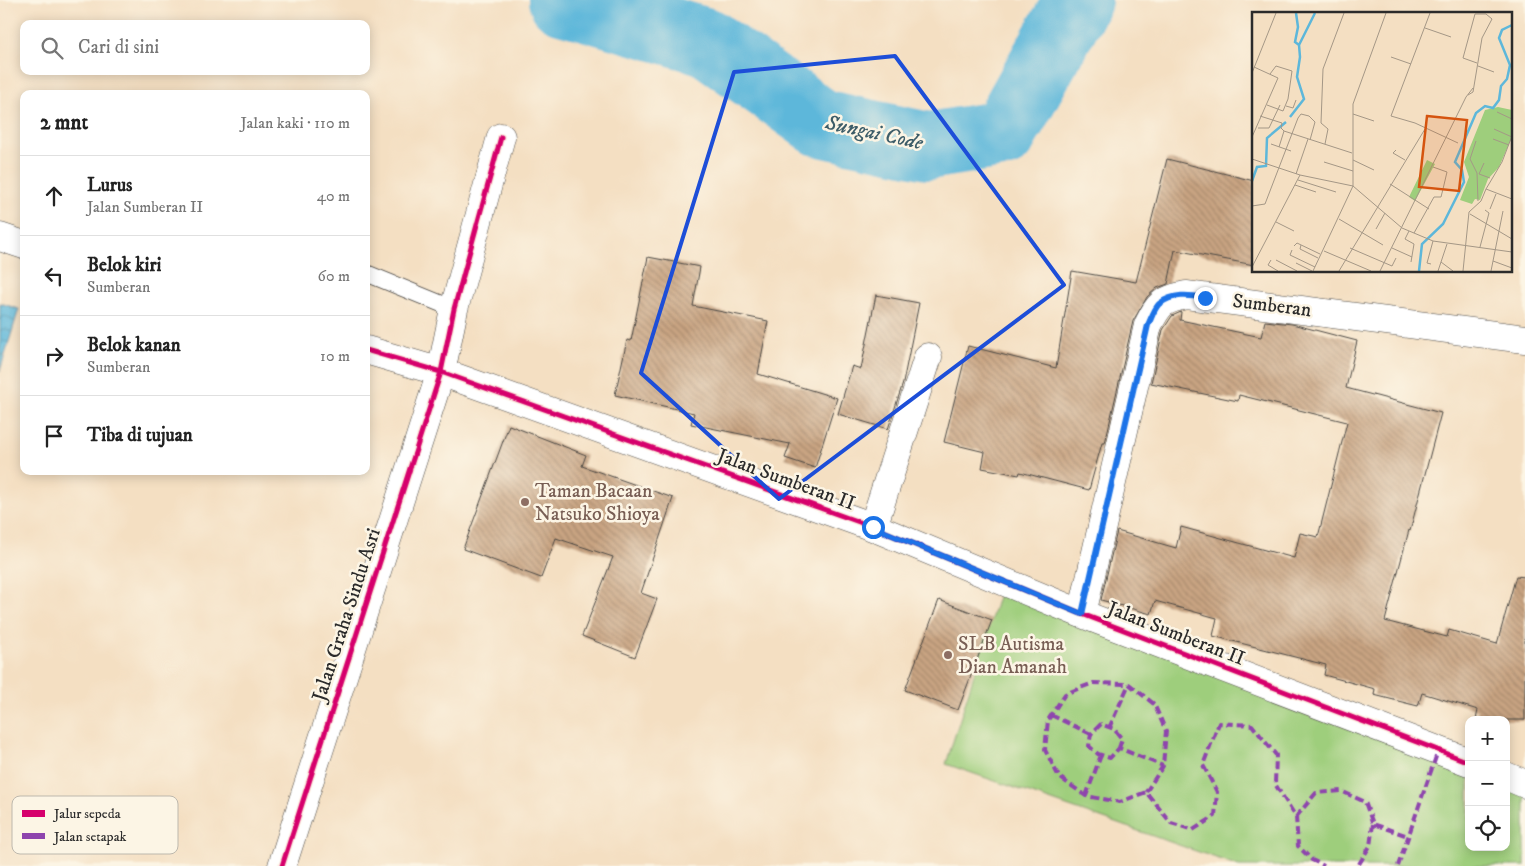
<!DOCTYPE html>
<html lang="id">
<head>
<meta charset="utf-8">
<style>
	body { margin:0; font-family:"IM FELL DW Pica",serif; background:#f2f2f2; color:#222 }
	.controls { position:absolute; right:15px; bottom:15px; display:grid; overflow:hidden; border-radius:10px; box-shadow:0 2px 12px #0003 }
	.controls button { width:45px; height:45px; display:grid; place-items:center; padding:0; border:0; border-bottom:1px solid #e0e0e0; background:#fff; color:#222; font:25px sans-serif }
	.stop { position:absolute; width:15px; height:15px; margin:-11px; border:4px solid #1a73e8; border-radius:50%; background:#fff }
	.stop.end { background:#1a73e8; border-color:#fff; box-shadow:0 1px 5px #0008 }
	.list { margin:0; padding:0; list-style:none }
	h2 { display:flex; justify-content:space-between; align-items:center; height:65px; margin:0; padding:0 20px; font-size:21px }
	h2 small { font-size:16px; font-weight:400; color:#767676 }
	.list li { display:grid; grid-template-columns:32px 1fr auto; gap:15px; align-items:center; box-sizing:border-box; height:80px; padding:0 20px; border-top:1px solid #e0e0e0 }
	.list b { display:block; font-size:19px; white-space:nowrap }
	.list p { margin:0; font-size:16px; white-space:nowrap; color:#767676 }
	.list em { font-size:16px; font-style:normal; color:#767676 }
	.icon { flex:none; width:28px; height:28px; fill:none; stroke:currentColor; stroke-width:2; stroke-linecap:round; stroke-linejoin:round }
	.map { position:relative; flex:none; width:1525px; height:866px; overflow:hidden }
	.search { position:absolute; background:#fff; box-shadow:0 2px 12px #0003; left:20px; top:20px; width:350px; height:55px; display:flex; align-items:center; gap:12px; box-sizing:border-box; padding:0 18px; border-radius:10px; color:#767676; font-size:19px }
	.panel { position:absolute; background:#fff; box-shadow:0 2px 12px #0003; left:20px; top:90px; width:350px; height:385px; border-radius:10px }
	.map>svg:first-child { display:block }
	.green { fill:#9ece7c; stroke:#647c54 }
	.water { fill:url(#water-waves); stroke:#447182 }
	.lines { fill:none; stroke-linecap:round; stroke-linejoin:round }
	.river { stroke:#5db7da; stroke-width:68 }
	.building { fill:url(#building-back-hatch) }
	.lane-casing { stroke:#494642; stroke-width:18 }
	.street-casing { stroke:#494642; stroke-width:29 }
	.lane { stroke:#fff; stroke-width:16 }
	.street { stroke:#fff; stroke-width:28 }
	.quiet { stroke:#8e44ad; stroke-width:4; stroke-dasharray:8 4; stroke-linecap:butt }
	.cycleway-casing { stroke:#fcf5e5; stroke-width:8 }
	.cycleway { stroke:#d6006c; stroke-width:5 }
	.route { stroke:#1a73e8; stroke-width:6 }
	.marked { fill:none; stroke:#1d4ed8; stroke-width:4; stroke-linejoin:round }
	.education-dot { fill:#8d6e63; stroke:#fcf5e5; stroke-width:2 }
	.labels { text-anchor:middle; dominant-baseline:central; stroke-width:5; stroke-linejoin:round; paint-order:stroke }
	.street-label { font-size:20px; fill:#2b2b2b; stroke:#fcf5e5 }
	.education-label { font-size:20px; fill:#785e54; stroke:#fcf5e5; text-anchor:start }
	.water-label { font-size:21px; font-style:italic; fill:#3c5c68; stroke:#fcf5e5 }
	.inset-river { fill:none; stroke:#5db7da; stroke-width:2.5 }
	.inset-road { fill:none; stroke:#a49786; stroke-width:1 }
	.view { fill:#d5540f; fill-opacity:0.15; stroke:#d5540f; stroke-width:2.5 }
	.inset-edge { fill:none; stroke:#2b2b2b; stroke-width:2.5 }
	.key { fill:#fcf5e5; stroke:#bdb8ad; stroke-width:1 }
	.key-label { font-size:14px; fill:#2b2b2b }
</style>
</head>
<body>
<div class="map">
<svg width="1525" height="866" viewBox="0 0 1525 866">
	<defs>
		<pattern id="water-waves" width="16" height="10" patternUnits="userSpaceOnUse" patternTransform="scale(1.25)"><rect width="16" height="10" fill="#5db7da"/><path d="M0 5q4-4 8 0t8 0" fill="none" stroke="#4d95b1"/></pattern>
		<pattern id="building-back-hatch" width="6" height="6" patternUnits="userSpaceOnUse" patternTransform="scale(1.25)"><rect width="6" height="6" fill="#c9a482"/><path d="M-1 5l2 2M0 0l6 6M5-1l2 2" fill="none" stroke="#a3866b"/></pattern>
	</defs>
	<rect width="100%" height="100%" fill="#fcf5e5"/>
	<filter id="ink" filterUnits="userSpaceOnUse"><feTurbulence type="fractalNoise" baseFrequency=".02" numOctaves="2"/><feDisplacementMap in="SourceGraphic" scale="10" xChannelSelector="R" yChannelSelector="G"/><feConvolveMatrix kernelMatrix="1 2 1 2 8 2 1 2 1" color-interpolation-filters="sRGB"/></filter>
	<filter id="wash" filterUnits="userSpaceOnUse"><feTurbulence type="fractalNoise" baseFrequency=".0096" numOctaves="4" result="noise"/><feDisplacementMap in="SourceGraphic" scale="20" xChannelSelector="R" yChannelSelector="G"/><feGaussianBlur stdDeviation="1.12" result="paint"/><feColorMatrix in="noise" values="0 0 0 0 0 0 0 0 0 0 0 0 0 0 0 0 0 1.4 0 .05"/><feComposite in="paint" operator="in"/></filter>
	<g filter="url(#wash)">
		<rect width="100%" height="100%" fill="#f4dfc2"/>
		<path class="green" d="M 1003,581 L 1469,769 L 1469,847 L 1506,847 L 1506,784 L 1525,792 L 1525,866 L 1239,866 L 946,764 Z"/>
		<path class="water" d="M 0,303 L 19,309 L 0,371 Z"/>
		<g class="lines">
			<path class="river" d="M 562,0 L 707,42 L 821,123 L 928,146 L 1003,134 L 1078,0"/>
		</g>
		<g id="blocks">
			<path class="building" d="M 1167,159 L 1254,181 L 1254,265 L 1175,250 L 1168,284 L 1157,288 L 1147,297 L 1133,321 L 1105,443 L 1102,443 L 1089,490 L 1020,472 L 1019,475 L 982,468 L 985,452 L 944,442 L 968,346 L 1056,368 L 1072,271 L 1136,282 Z
				M 648,257 L 700,267 L 693,306 L 768,321 L 758,374 L 837,398 L 815,468 L 785,458 L 790,444 L 691,424 L 694,413 L 615,395 L 627,340 L 631,341 Z
				M 876,295 L 919,303 L 903,383 L 888,429 L 838,414 L 852,366 L 861,369 Z
				M 1181,312 L 1180,320 L 1261,337 L 1265,321 L 1292,324 L 1357,341 L 1346,388 L 1441,413 L 1410,531 L 1409,530 L 1385,621 L 1447,637 L 1449,630 L 1497,644 L 1516,576 L 1525,577 L 1525,720 L 1476,720 L 1478,710 L 1422,693 L 1418,706 L 1374,695 L 1375,689 L 1324,675 L 1326,665 L 1213,636 L 1217,618 L 1155,601 L 1151,614 L 1101,600 L 1117,531 L 1176,548 L 1181,527 L 1294,558 L 1300,533 L 1318,537 L 1347,422 L 1239,395 L 1238,401 L 1151,383 L 1163,330 L 1172,316 Z
				M 509,425 L 586,455 L 582,466 L 673,498 L 641,593 L 657,599 L 635,657 L 582,636 L 613,557 L 556,538 L 541,578 L 463,549 Z
				M 939,600 L 992,620 L 958,710 L 905,690 Z"/>
		</g>
	</g>
	<g filter="url(#ink)">
		<use href="#blocks" fill-opacity="0" stroke="#494642" stroke-width="1"/>
		<g class="lines">
			<defs>
				<path id="lane" d="M 366,273 L 454,309"/>
				<path id="street" d="M 0,237 L 24,245
					M 366,350 L 441,372 L 873,527 L 1082,614 L 1469,762
					M 873,527 L 928,357
					M 1082,614 L 1148,325 C 1159,304 1161,300 1186,295 L 1525,339
					M 1506,776 L 1525,784
					M 282,866 L 441,372 L 454,309 L 501,137"/>
			</defs>
			<use href="#lane" class="lane-casing"/>
			<use href="#street" class="street-casing"/>
			<use href="#lane" class="lane"/>
			<use href="#street" class="street"/>
			<path class="quiet" d="M 1051,715 L 1091,734
				M 1109,728 L 1129,684
				M 1119,748 L 1122,739 L 1114,729 L 1101,724 L 1091,734 L 1089,746 L 1098,754 L 1110,758 L 1119,748 L 1163,766
				M 1146,792 L 1163,766 L 1166,731 L 1154,704 L 1129,684 L 1093,683 L 1065,694 L 1048,720 L 1045,750 L 1059,777 L 1086,796 L 1120,802 L 1146,792 L 1171,823 L 1193,830 L 1215,816 L 1217,792 L 1203,765 L 1219,723 L 1252,725 L 1276,755 L 1275,784 L 1296,817 L 1298,846 L 1312,860 L 1324,866
				M 1086,796 L 1101,755
				M 1296,817 L 1316,793 L 1341,791 L 1365,802 L 1373,824 L 1408,836
				M 1359,864 L 1370,846 L 1373,824
				M 1398,866 L 1438,751"/>
			<defs>
				<path id="cycleway" d="M 366,350 L 441,372 L 873,527 L 1082,614 L 1469,762
					M 282,866 L 441,372 L 454,309 L 501,137"/>
			</defs>
			<use href="#cycleway" class="cycleway-casing"/>
			<use href="#cycleway" class="cycleway"/>
		</g>
	</g>
	<g class="lines" filter="url(#ink)">
		<path class="route" d="M 873,527 L 1082,614 L 1148,325 C 1151,319 1154,309 1159,304 C 1173,293 1189,295 1205,298"/>
	</g>
	<path class="marked" d="M 895,56 L 1064,285 L 779,499 L 641,373 L 734,72 Z"/>
	<g class="education-dot">
		<circle cx="525" cy="502" r="5"/>
		<circle cx="948" cy="655" r="5"/>
	</g>
	<g class="labels">
		<g class="street-label">
			<text transform="translate(1272 306) rotate(7)">Sumberan</text>
			<text transform="translate(786 480) rotate(20)">Jalan Sumberan II</text>
			<text transform="translate(347 615) rotate(-72)">Jalan Graha Sindu Asri</text>
			<text transform="translate(1176 634) rotate(21)">Jalan Sumberan II</text>
		</g>
		<g class="education-label">
			<text x="535" y="491">Taman Bacaan<tspan x="535" dy="23">Natsuko Shioya</tspan></text>
			<text x="958" y="644">SLB Autisma<tspan x="958" dy="23">Dian Amanah</tspan></text>
		</g>
		<g class="water-label">
			<text transform="translate(874 133) rotate(12)">Sungai Code</text>
		</g>
	</g>
	<g transform="translate(1252 12)">
		<rect width="260" height="260" fill="#f4dfc2"/>
		<path d="M 246,95 L 260,98 L 260,125 L 247,155 L 236,167 L 228,188 L 223,187 L 220,192 L 208,188 L 217,165 L 212,150 L 233,98 ZM 175,148 L 183,152 L 163,189 L 157,185 Z" fill="#9ece7c"/>
		<path class="inset-river" d="M 47,33 L 63,1M 38,105 L 52,87 L 45,65 L 48,45 L 47,33 L 43,30 L 46,15 L 44,1M 0,169 L 5,155 L 14,154 L 15,126 L 34,110M 167,259 L 170,232 L 191,212 L 212,170 L 210,158 L 203,150 L 224,101 L 233,94 L 241,96 L 247,88 L 249,74 L 255,67 L 258,53 L 247,26 L 250,18 L 260,13"/>
		<path class="inset-road" d="M 178,1 L 139,104 L 163,111 L 206,131M 223,2 L 211,46 L 225,51M 173,16 L 199,25M 139,45 L 159,52M 226,54 L 242,60M 0,61 L 24,1M 216,83 L 221,80 L 230,26 L 240,7 L 234,2 L 223,2M 15,93 L 31,99 L 36,87 L 40,59 L 24,54 L 18,62M 34,94 L 41,96 L 44,88M 245,100 L 260,107M 101,102 L 122,109M 8,104 L 30,111 L 29,116 L 32,119 L 100,141M 46,106 L 49,102 L 57,104 L 63,110 L 58,128M 6,116 L 17,116 L 28,93M 242,117 L 260,125M 260,124 L 250,150 L 234,177 L 260,187M 0,125 L 26,66 L 2,55M 241,127 L 257,133M 224,129 L 218,147 L 225,161 L 226,189M 19,132 L 39,139M 73,132 L 76,117 L 69,111 L 71,57 L 92,1M 27,135 L 32,119M 144,138 L 141,141 L 153,148M 0,147 L 48,163 L 101,174 L 150,216 L 181,229 L 260,240M 101,148 L 122,158M 72,150 L 101,159M 232,151 L 227,162 L 238,166M 44,162 L 56,127M 46,168 L 84,180M 138,172 L 177,197M 43,173 L 64,180M 0,194 L 13,192 L 46,106M 238,197 L 244,182M 218,202 L 260,227M 87,207 L 131,233M 24,210 L 42,219M 124,217 L 133,201M 157,219 L 153,227 L 162,232 L 159,250M 162,221 L 182,185 L 189,185 L 191,177 L 195,160 L 181,155M 49,233 L 48,237 L 66,246M 42,234 L 45,231 L 68,242M 228,235 L 237,201 L 233,198M 98,236 L 140,254 L 144,246M 140,236 L 160,245M 40,238 L 38,243 L 63,255M 72,239 L 119,259M 19,248 L 16,253 L 26,259M 24,248 L 45,259M 241,249 L 260,256M 189,250 L 201,259M 44,251 L 60,259M 179,252 L 175,251 L 181,229M 0,255 L 48,163M 61,259 L 101,174 L 101,92 L 134,1M 87,259 L 173,117M 128,259 L 214,85 L 221,76M 186,259 L 195,232M 211,259 L 217,200 L 229,189 L 234,177M 239,259 L 251,199"/>
		<path class="view" d="M 175,104 L 215,108 L 207,179 L 167,175 Z"/>
		<rect width="260" height="260" class="inset-edge"/>
	</g>
	<rect x="12" y="796" width="166" height="58" rx="8" class="key"/>
	<rect x="22" y="810" width="23" height="7" fill="#d6006c"/>
	<rect x="22" y="833" width="23" height="6" fill="#8e44ad"/>
	<g class="key-label">
		<text x="54" y="818">Jalur sepeda</text>
		<text x="54" y="841">Jalan setapak</text>
	</g>
</svg>
<div class="controls">
<button>+</button>
<button>−</button>
<button><svg class="icon" aria-label="locate" viewBox="0 0 24 24"><circle cx="12" cy="12" r="6"/><path d="M12 2v4M12 18v4M2 12h4M18 12h4"/></svg></button>
</div>
<div class="stop" style="left:873px;top:527px"></div>
<div class="stop end" style="left:1205px;top:298px"></div>
<div class="search"><svg class="icon" aria-label="search" viewBox="0 0 24 24"><circle cx="10" cy="10" r="6"/><path d="M15 15l6 6"/></svg>Cari di sini</div>
<section class="panel">
<h2>2 mnt<small>Jalan kaki · 110 m</small></h2>
<ul class="list">
<li><svg class="icon" aria-label="ahead" viewBox="0 0 24 24"><path d="M12 20V5M6 11l6-6 6 6"/></svg><div><b>Lurus</b><p>Jalan Sumberan II</p></div><em>40 m</em></li>
<li><svg class="icon" aria-label="left" viewBox="0 0 24 24"><path d="M17 20v-9H6M10 6l-5 5 5 5"/></svg><div><b>Belok kiri</b><p>Sumberan</p></div><em>60 m</em></li>
<li><svg class="icon" aria-label="right" viewBox="0 0 24 24"><path d="M7 20v-9h11M14 6l5 5-5 5"/></svg><div><b>Belok kanan</b><p>Sumberan</p></div><em>10 m</em></li>
<li><svg class="icon" aria-label="arrive" viewBox="0 0 24 24"><path d="M6 21V4h12l-3 4 3 4H6"/></svg><div><b>Tiba di tujuan</b></div></li>
</ul>
</section>
</div>
</body>
</html>
